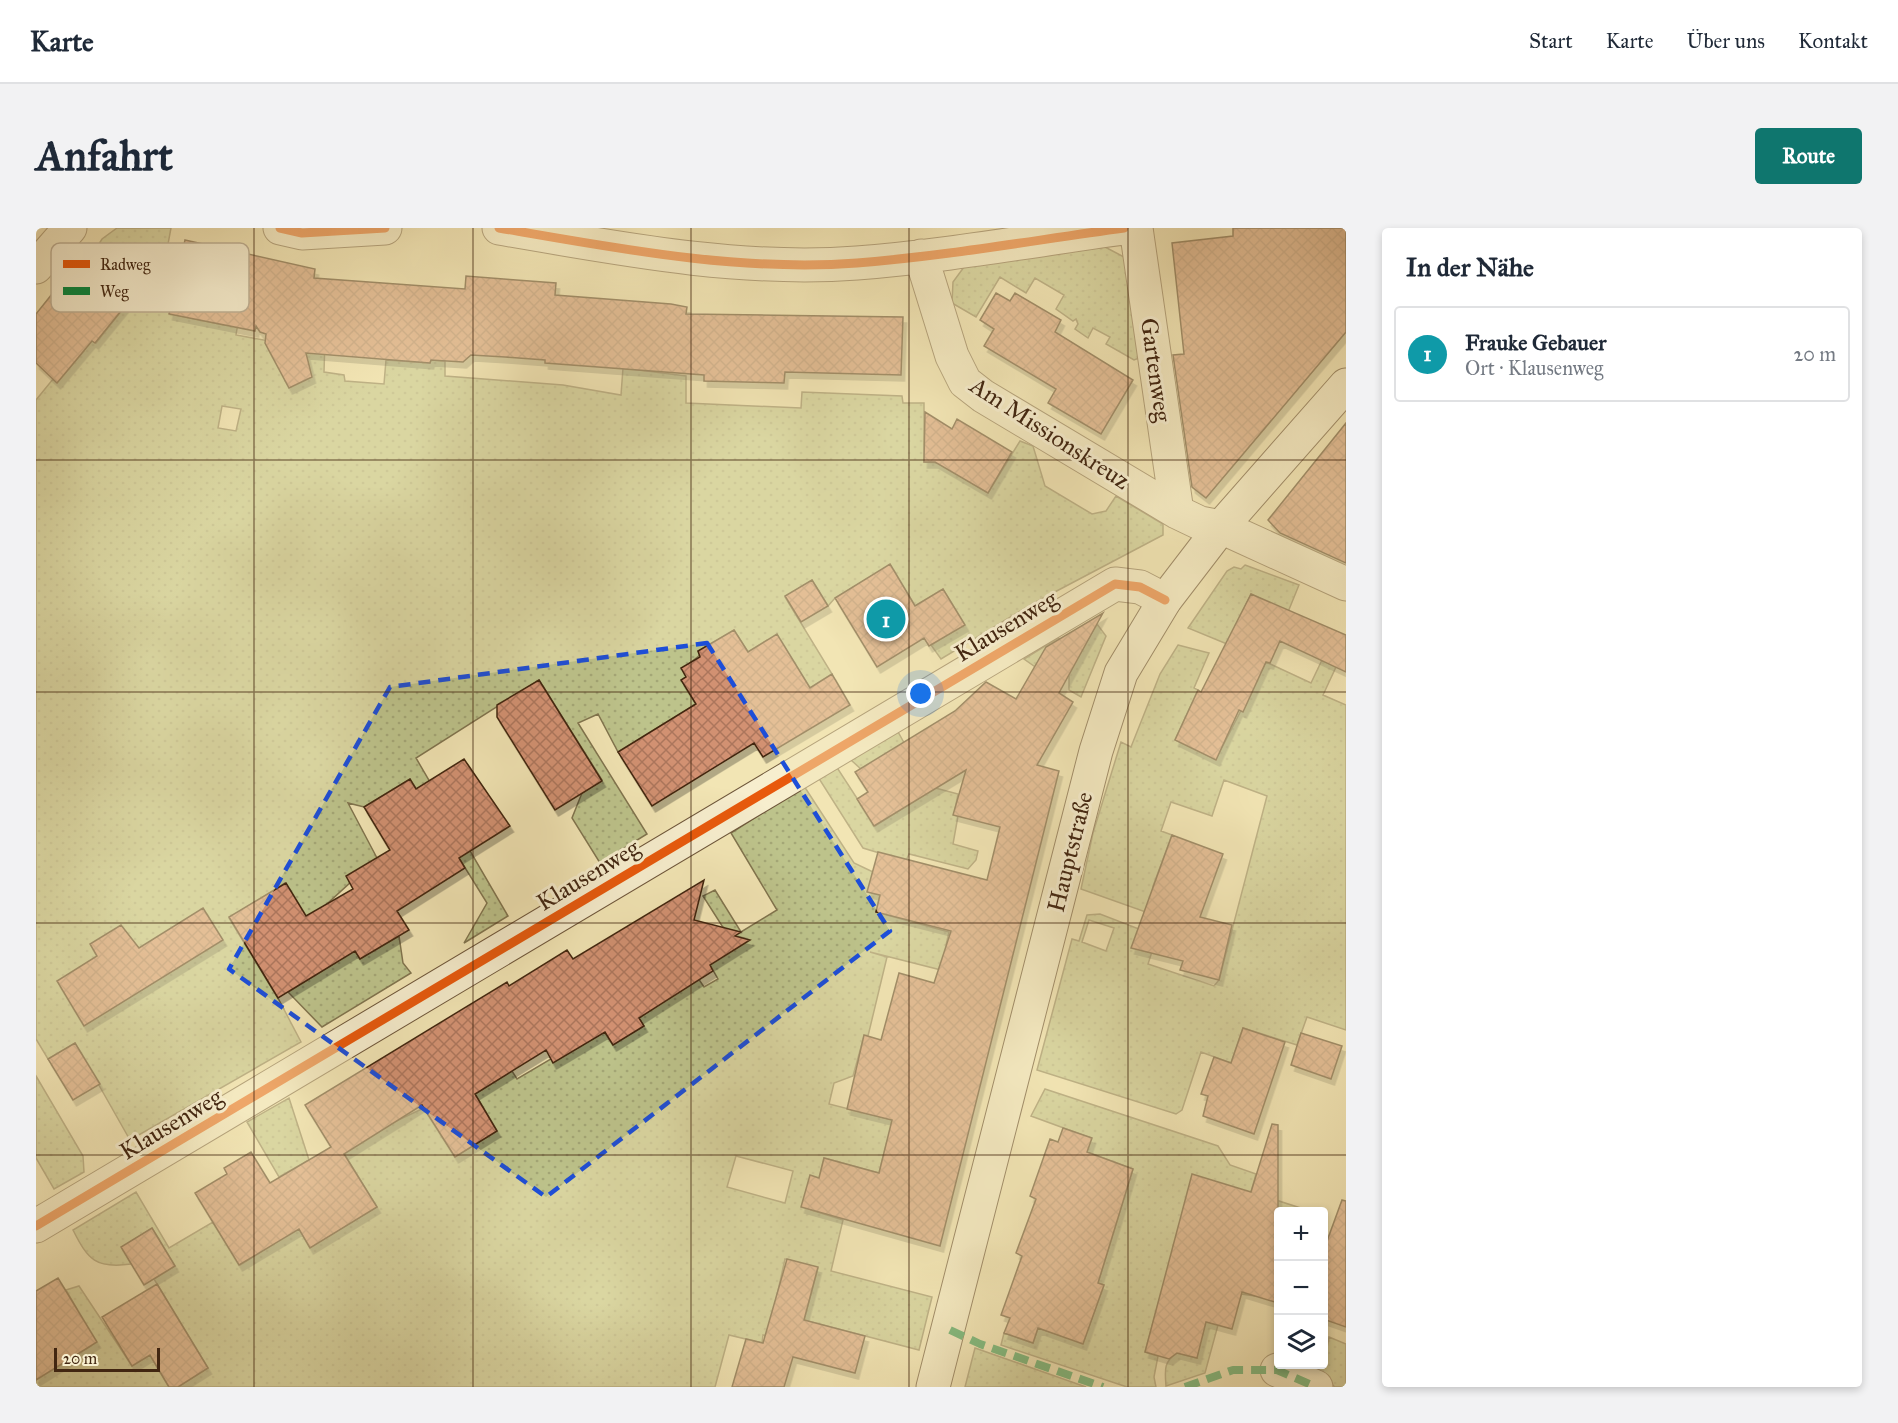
<!DOCTYPE html>
<html lang="de">
<head>
<meta charset="utf-8">
<style>
	body { margin:0; font-family:"IM FELL Great Primer",serif; background:#f2f2f3; color:#1f2937 }
	.controls { position:absolute; right:18px; bottom:18px; display:grid; overflow:hidden; border-radius:6px; box-shadow:0 3px 9px #0003 }
	.controls button { width:54px; height:54px; display:grid; place-items:center; padding:0; border:0; border-bottom:2px solid #e0e1e3; background:#fff; color:#1f2937; font:30px sans-serif }
	.scale { position:absolute; left:18px; bottom:15px; width:106px; box-sizing:border-box; padding-left:6px; border:3px solid #422611; border-top:0; font-size:16px; line-height:21px; white-space:nowrap; color:#422611; -webkit-text-stroke:4px #f7eece; paint-order:stroke }
	.you { position:absolute; left:885px; top:466px; width:21px; height:21px; margin:-15px; border:4px solid #fff; border-radius:50%; background:#1a73e8; box-shadow:0 0 0 9px #1a73e833 }
	.badge { display:grid; place-items:center; width:39px; height:39px; border-radius:50%; background:#0f766e; color:#fff; font-size:20px; font-weight:700 }
	.pin { position:absolute; translate:-50% -50%; border:3px solid #fff; box-shadow:0 2px 6px #0006 }
	.list { margin:0; padding:0; list-style:none }
	h2 { display:flex; justify-content:space-between; align-items:center; height:78px; margin:0; padding:0 24px; font-size:26px }
	h2 small { font-size:20px; font-weight:400; color:#747a83 }
	.list li { display:grid; grid-template-columns:39px 1fr auto; gap:18px; align-items:center; box-sizing:border-box; height:96px; margin:0 12px 12px; padding:0 12px; border:2px solid #e0e1e3; border-radius:6px }
	.list b { display:block; font-size:22px; white-space:nowrap }
	.list p { margin:0; font-size:20px; white-space:nowrap; color:#747a83 }
	.list em { font-size:20px; font-style:normal; color:#747a83 }
	.icon { flex:none; width:33px; height:33px; fill:none; stroke:currentColor; stroke-width:2; stroke-linecap:round; stroke-linejoin:round }
	.map { position:relative; flex:none; width:1310px; height:1159px; overflow:hidden; border-radius:6px }
	header { display:flex; align-items:center; gap:36px; box-sizing:border-box; height:84px; padding:0 30px; background:#fff; border-bottom:2px solid #e0e1e3 }
	header strong { font-size:28px }
	nav { display:flex; gap:33px; margin-inline-start:auto; font-size:21px }
	.intro { display:flex; align-items:center; justify-content:space-between; box-sizing:border-box; height:144px; padding:0 36px }
	h1 { margin:0; font-size:42px }
	.button { padding:15px 27px; border-radius:6px; background:#0f766e; color:#fff; font-size:21px; font-weight:700 }
	main { display:flex; gap:36px; padding:0 36px }
	aside { flex:1; background:#fff; border-radius:6px; box-shadow:0 3px 9px #0003 }
	.map>svg:first-child { display:block }
	.grass { fill:url(#grass-dots); stroke:#80744e; stroke-width:1.5; fill-rule:evenodd }
	.building { fill:url(#building-cross-hatch); stroke:#422611; stroke-width:1.5; filter:url(#shadow) }
	.lines { fill:none; stroke-linecap:round; stroke-linejoin:round }
	.minor-casing { stroke:#6e563a; stroke-width:35 }
	.secondary-casing { stroke:#422611; stroke-width:35 }
	.minor { stroke:#f7eece; stroke-width:33 }
	.secondary { stroke:#f7eece; stroke-width:33 }
	.quiet { stroke:#00873e; stroke-width:8; stroke-dasharray:15 8; stroke-linecap:butt }
	.cycleway-casing { stroke:#f7eece; stroke-width:13 }
	.cycleway { stroke:#e8590c; stroke-width:9 }
	.marked { fill:none; stroke:#1d4ed8; stroke-width:4.5; stroke-dasharray:12 8; stroke-linejoin:round }
	.grid { fill:none; stroke:#422611; stroke-width:1.5; stroke-opacity:0.55 }
	.labels { text-anchor:middle; dominant-baseline:central; stroke-width:6; stroke-linejoin:round; paint-order:stroke }
	.street-label { font-size:24px; fill:#422611; stroke:#f7eece }
	.key { fill:#f7eece; stroke:#c1b295; stroke-width:1.5 }
	.key-label { font-size:16px; fill:#422611 }
</style>
</head>
<body>
<header>
<strong>Karte</strong>
<nav><a>Start</a><a>Karte</a><a>Über uns</a><a>Kontakt</a></nav>
</header>
<div class="intro"><h1>Anfahrt</h1><a class="button">Route</a></div>
<main>
<div class="map">
<svg width="1310" height="1159" viewBox="0 0 1310 1159">
	<defs>
		<pattern id="grass-dots" width="8" height="8" patternUnits="userSpaceOnUse" patternTransform="scale(1.5)"><rect width="8" height="8" fill="#bdc38b"/><path d="M2 2h.1M6 6h.1" fill="none" stroke="#a4a777" stroke-width="1.8" stroke-linecap="round"/></pattern>
		<pattern id="building-cross-hatch" width="8" height="8" patternUnits="userSpaceOnUse" patternTransform="scale(1.5)"><rect width="8" height="8" fill="#d29172"/><path d="M0 0l8 8M0 8l8-8" fill="none" stroke="#ac765c"/></pattern>
		<filter id="shadow"><feDropShadow dx="3.5" dy="6" stdDeviation="0" flood-color="#0004"/></filter>
	</defs>
	<rect width="100%" height="100%" fill="#f2e5b4"/>
	<filter id="stains"><feTurbulence type="fractalNoise" baseFrequency=".00333" numOctaves="4"/><feColorMatrix values="0 0 0 0 .2 0 0 0 0 .09 0 0 0 0 .02 0 0 0 .5 -.17"/></filter>
	<radialGradient id="worn" r=".72"><stop offset=".6" stop-color="#630" stop-opacity="0"/><stop offset="1" stop-color="#630" stop-opacity=".3"/></radialGradient>
	<path class="grass" d="M 81,0 L 135,0 L 120,80 L 134,82 L 134,86 L 188,97 L 202,95 L 200,107 L 255,117 L 289,112 L 288,144 L 308,147 L 309,153 L 348,156 L 350,132 L 394,135 L 395,132 L 409,133 L 409,148 L 527,157 L 585,167 L 587,140 L 650,148 L 650,175 L 765,180 L 766,164 L 866,168 L 867,175 L 888,175 L 888,234 L 903,235 L 952,265 L 984,213 L 997,218 L 1009,258 L 1056,286 L 1070,283 L 1080,268 L 1127,296 L 1127,307 L 996,376 L 905,431 L 895,417 L 928,396 L 907,361 L 879,378 L 854,337 L 799,370 L 792,378 L 776,352 L 749,369 L 796,446 L 774,460 L 748,418 L 731,412 L 712,424 L 698,402 L 662,423 L 664,427 L 654,435 L 650,449 L 646,452 L 660,476 L 582,524 L 562,486 L 542,495 L 611,606 L 564,635 L 536,590 L 546,565 L 566,552 L 503,452 L 380,530 L 472,688 L 428,715 L 451,675 L 374,551 L 328,579 L 312,575 L 341,630 L 291,676 L 324,731 L 363,708 L 367,735 L 375,745 L 286,799 L 252,764 L 299,735 L 249,655 L 193,690 L 242,770 L 265,814 L 94,912 L 39,815 L 12,831 L 0,811 L 0,172 L 17,151 L 21,155 L 48,123 L 43,102 L 60,115 L 98,67 L 53,32 L 66,11 ZM 186,178 L 205,181 L 200,203 L 182,200 Z
		M 1069,19 L 1088,29 L 1111,127 L 1098,132 L 1070,116 L 1074,109 L 1057,100 L 1052,110 L 1039,101 L 1042,96 L 1040,91 L 1037,93 L 1020,81 L 1028,67 L 999,50 L 990,65 L 964,49 L 940,89 L 916,75 L 917,54 L 928,39 Z
		M 1209,337 L 1263,357 L 1252,384 L 1215,366 L 1191,416 L 1152,400 L 1191,343 L 1198,339 L 1205,341 Z
		M 1061,396 L 1070,408 L 1045,469 L 1033,462 L 1033,448 L 1014,439 L 1005,443 L 988,431 L 1022,410 L 1045,424 Z
		M 1142,417 L 1173,425 L 1158,460 L 1162,462 L 1139,512 L 1180,531 L 1230,434 L 1275,455 L 1286,432 L 1300,439 L 1287,467 L 1310,477 L 1310,802 L 1271,789 L 1261,817 L 1207,800 L 1195,835 L 1165,824 L 1146,882 L 1140,886 L 1001,842 L 1036,711 L 1043,713 L 1051,687 L 1064,686 L 1121,708 L 1112,736 L 1178,758 L 1183,752 L 1231,568 L 1188,552 L 1176,588 L 1135,574 L 1125,603 L 1136,607 L 1117,658 L 1118,687 L 1045,661 L 1057,605 L 1085,514 L 1095,519 L 1124,446 ZM 1053,692 L 1078,700 L 1070,723 L 1046,714 Z
		M 861,502 L 892,558 L 922,566 L 918,587 L 922,588 L 917,616 L 942,623 L 940,632 L 932,641 L 873,626 L 870,633 L 827,620 L 782,549 L 800,538 L 839,598 L 883,570 L 825,541 L 815,532 Z
		M 768,558 L 818,635 L 837,644 L 832,664 L 844,667 L 840,684 L 913,704 L 910,717 L 917,721 L 913,744 L 834,724 L 851,729 L 832,808 L 828,808 L 817,848 L 798,855 L 793,876 L 876,897 L 851,913 L 843,945 L 788,930 L 775,982 L 807,992 L 795,1043 L 896,1069 L 883,1122 L 768,1092 L 782,1040 L 749,1031 L 732,1108 L 727,1107 L 726,1115 L 693,1107 L 679,1159 L 142,1159 L 172,1140 L 118,1051 L 139,1038 L 116,1000 L 86,1019 L 95,1036 C 60,1041 52,1032 37,1002 L 100,964 L 133,1020 L 177,994 L 204,1037 L 238,1016 L 205,961 L 246,973 L 274,1019 L 341,979 L 304,919 L 388,880 L 419,929 L 461,903 L 439,866 L 476,843 L 481,851 L 515,831 L 559,790 L 577,817 L 608,798 L 603,790 L 662,750 L 668,759 L 682,751 L 674,737 L 690,704 L 667,668 L 679,662 L 705,704 L 741,682 L 695,605 ZM 700,928 L 757,943 L 749,975 L 691,959 Z
		M 0,848 L 47,928 L 48,944 L 18,961 L 0,930 Z
		M 1009,861 L 1182,918 L 1194,937 L 1220,946 L 1215,964 L 1274,983 L 1242,984 L 1242,1041 L 1230,1037 L 1219,1068 L 1205,1066 L 1182,1097 L 1169,1145 L 1130,1158 C 1129,1143 1127,1134 1141,1125 L 1161,1130 L 1125,1065 L 1109,1124 L 1122,1128 L 1118,1149 L 1120,1159 L 1091,1159 L 965,1117 L 968,1105 L 997,1115 L 1002,1100 L 1047,1115 L 1068,1057 L 1062,1055 L 1097,941 L 1051,924 L 1055,910 L 995,888 Z
		M 253,870 L 273,932 L 243,949 L 211,894 Z
		M 43,1058 L 96,1138 L 114,1127 L 133,1159 L 0,1159 L 0,1152 L 55,1118 L 36,1085 L 41,1081 L 30,1062 Z
		M 1293,1109 L 1310,1116 L 1310,1159 L 1299,1159 L 1282,1144 L 1284,1137 L 1288,1136 Z
		M 939,1120 L 1050,1159 L 929,1159 Z"/>
	<path class="building" d="M 1197,0 L 1310,0 L 1310,104 L 1170,270 L 1156,259 L 1137,127 L 1148,126 L 1136,15 L 1197,8 Z
		M 149,12 L 279,41 L 278,50 L 429,61 L 430,48 L 520,55 L 519,67 L 635,76 L 651,79 L 650,86 L 867,89 L 865,147 L 749,144 L 748,155 L 668,153 L 668,147 L 509,135 L 509,132 L 469,129 L 435,127 L 427,134 L 395,132 L 394,135 L 270,125 L 276,149 L 253,160 L 229,115 L 230,106 L 224,104 L 220,98 L 219,103 L 133,86 Z
		M 47,27 L 98,67 L 59,115 L 56,113 L 21,155 L 0,135 L 0,86 Z
		M 960,65 L 974,73 L 979,65 L 1025,92 L 1019,104 L 1097,152 L 1065,206 L 1012,175 L 1020,161 L 948,118 L 958,101 L 944,92 Z
		M 889,184 L 916,201 L 921,191 L 976,224 L 952,265 L 899,234 L 888,234 Z
		M 1310,195 L 1310,335 L 1244,305 L 1232,292 Z
		M 854,336 L 879,378 L 907,361 L 929,397 L 893,418 L 888,410 L 841,439 L 799,370 Z
		M 776,352 L 792,378 L 765,394 L 749,368 Z
		M 1215,366 L 1310,407 L 1310,444 L 1244,413 L 1234,435 L 1230,434 L 1207,484 L 1203,482 L 1180,532 L 1139,512 L 1162,462 L 1165,464 Z
		M 1067,385 L 1023,465 L 1037,474 L 1001,537 L 1023,543 L 904,1018 L 765,979 L 774,947 L 783,950 L 788,930 L 843,945 L 856,892 L 811,881 L 828,807 L 845,812 L 863,745 L 898,755 L 915,703 L 840,684 L 844,667 L 831,664 L 842,624 L 951,652 L 964,599 L 917,587 L 930,542 L 838,598 L 821,571 L 832,564 L 819,544 L 919,483 L 950,454 L 980,471 L 1010,419 Z
		M 698,402 L 712,424 L 741,406 L 774,460 L 796,446 L 814,477 L 727,529 L 718,515 L 616,578 L 582,524 L 660,476 L 645,452 L 650,449 L 645,440 L 664,429 L 662,423 Z
		M 503,452 L 566,553 L 519,582 L 461,489 L 461,477 Z
		M 428,531 L 474,598 L 423,630 L 429,640 L 361,683 L 373,702 L 324,731 L 319,723 L 242,770 L 193,689 L 250,655 L 270,688 L 317,661 L 310,648 L 354,622 L 328,579 L 374,551 L 380,561 Z
		M 1136,607 L 1187,626 L 1164,689 L 1196,697 L 1183,752 L 1144,742 L 1147,733 L 1095,720 Z
		M 668,652 L 658,692 L 705,704 L 699,708 L 714,712 L 674,737 L 677,743 L 603,790 L 608,798 L 577,817 L 569,804 L 517,835 L 510,822 L 439,866 L 461,903 L 419,929 L 386,877 L 308,926 L 341,979 L 274,1020 L 263,1001 L 203,1037 L 159,965 L 191,946 L 188,940 L 215,924 L 234,955 L 295,919 L 269,877 L 471,754 L 473,758 L 531,722 L 537,731 Z
		M 167,680 L 187,712 L 48,798 L 21,753 L 61,728 L 54,716 L 85,697 L 103,720 Z
		M 1207,800 L 1249,814 L 1218,906 L 1167,888 L 1172,868 L 1165,866 L 1178,829 L 1195,835 Z
		M 1265,805 L 1306,818 L 1295,851 L 1255,837 Z
		M 39,815 L 64,856 L 37,872 L 12,831 Z
		M 1236,896 L 1242,897 L 1242,1075 L 1206,1064 L 1196,1101 L 1170,1094 L 1161,1130 L 1141,1125 L 1133,1131 L 1109,1124 L 1156,946 L 1215,964 Z
		M 1027,900 L 1056,910 L 1051,924 L 1097,941 L 1062,1055 L 1068,1057 L 1047,1116 L 1002,1100 L 997,1115 L 968,1105 L 974,1090 L 965,1087 L 986,1028 L 980,1025 L 1000,971 L 994,968 L 1014,911 L 1022,914 Z
		M 1306,972 L 1310,973 L 1310,1099 L 1287,1091 L 1287,1024 Z
		M 116,1000 L 139,1038 L 108,1057 L 85,1019 Z
		M 751,1031 L 782,1039 L 768,1092 L 829,1108 L 819,1145 L 757,1129 L 748,1159 L 696,1159 L 710,1111 L 727,1115 Z
		M 22,1050 L 61,1114 L 0,1152 L 0,1063 Z
		M 121,1056 L 172,1140 L 142,1159 L 133,1159 L 114,1127 L 96,1138 L 66,1089 Z"/>
	<g class="lines">
		<defs>
			<path id="minor" d="M 244,0 L 266,5 L 349,0
				M 463,0 C 580,20 702,44 821,35 C 910,28 999,12 1088,0
				M 1100,0 L 1141,284
				M 885,28 L 916,128 L 929,154 L 947,168 L 1141,284 L 1164,295 L 1185,299 L 1310,356
				M 0,39 L 34,0
				M 0,998 L 1079,356 L 1104,359 L 1129,372
				M 1241,1142 L 1280,1159"/>
			<path id="secondary" d="M 897,1159 L 1060,523 L 1085,445 L 1129,372 L 1185,299 L 1310,157"/>
		</defs>
		<use href="#minor" class="minor-casing"/>
		<use href="#secondary" class="secondary-casing"/>
		<use href="#minor" class="minor"/>
		<use href="#secondary" class="secondary"/>
		<path class="quiet" d="M 914,1102 L 944,1116 L 1067,1159
			M 1149,1159 L 1197,1142 L 1241,1142 L 1280,1159"/>
		<defs>
			<path id="cycleway" d="M 244,0 L 266,5 L 349,0
				M 463,0 C 580,20 702,44 821,35 C 910,28 999,12 1088,0
				M 0,998 L 1079,356 L 1104,359 L 1129,372"/>
		</defs>
		<use href="#cycleway" class="cycleway-casing"/>
		<use href="#cycleway" class="cycleway"/>
	</g>
	<path d="M0 0H1310V1159H0ZM 671,415 L 854,703 L 510,969 L 193,741 L 354,459 Z" fill="#f2e5b4" fill-opacity=".55" fill-rule="evenodd"/>
	<path class="marked" d="M 671,415 L 854,703 L 510,969 L 193,741 L 354,459 Z"/>
	<path class="grid" d="M 218,0 L 218,1159M 437,0 L 437,1159M 655,0 L 655,1159M 873,0 L 873,1159M 1092,0 L 1092,1159M 0,232 L 1310,232M 0,464 L 1310,464M 0,695 L 1310,695M 0,927 L 1310,927"/>
	<g class="labels">
		<g class="street-label">
			<text transform="translate(1120 142) rotate(82)">Gartenweg</text>
			<text transform="translate(1014 205) rotate(33)">Am Missionskreuz</text>
			<text transform="translate(970 398) rotate(-31)">Klausenweg</text>
			<text transform="translate(1034 624) rotate(-76)">Hauptstraße</text>
			<text transform="translate(552 647) rotate(-31)">Klausenweg</text>
			<text transform="translate(135 896) rotate(-31)">Klausenweg</text>
		</g>
	</g>
	<rect x="15" y="15" width="198" height="69" rx="9" class="key"/>
	<rect x="27" y="32" width="27" height="8" fill="#e8590c"/>
	<rect x="27" y="59" width="27" height="8" fill="#00873e"/>
	<g class="key-label">
		<text x="64" y="42">Radweg</text>
		<text x="64" y="69">Weg</text>
	</g>
	<rect width="100%" height="100%" filter="url(#stains)"/>
	<rect width="100%" height="100%" fill="url(#worn)"/>
</svg>
<div class="controls">
<button>+</button>
<button>−</button>
<button><svg class="icon" aria-label="layers" viewBox="0 0 24 24"><path d="M12 4l9 5-9 5-9-5zM3 14l9 5 9-5"/></svg></button>
</div>
<div class="scale">20 m</div>
<div class="you"></div>
<div class="pin badge" style="left:850px;top:391px;background:#0f9aa8">1</div>
</div>
<aside>
<h2>In der Nähe<small></small></h2>
<ul class="list">
<li><span class="badge" style="background:#0f9aa8">1</span><div><b>Frauke Gebauer</b><p>Ort · Klausenweg</p></div><em>20 m</em></li>
</ul>
</aside>
</main>
</body>
</html>
